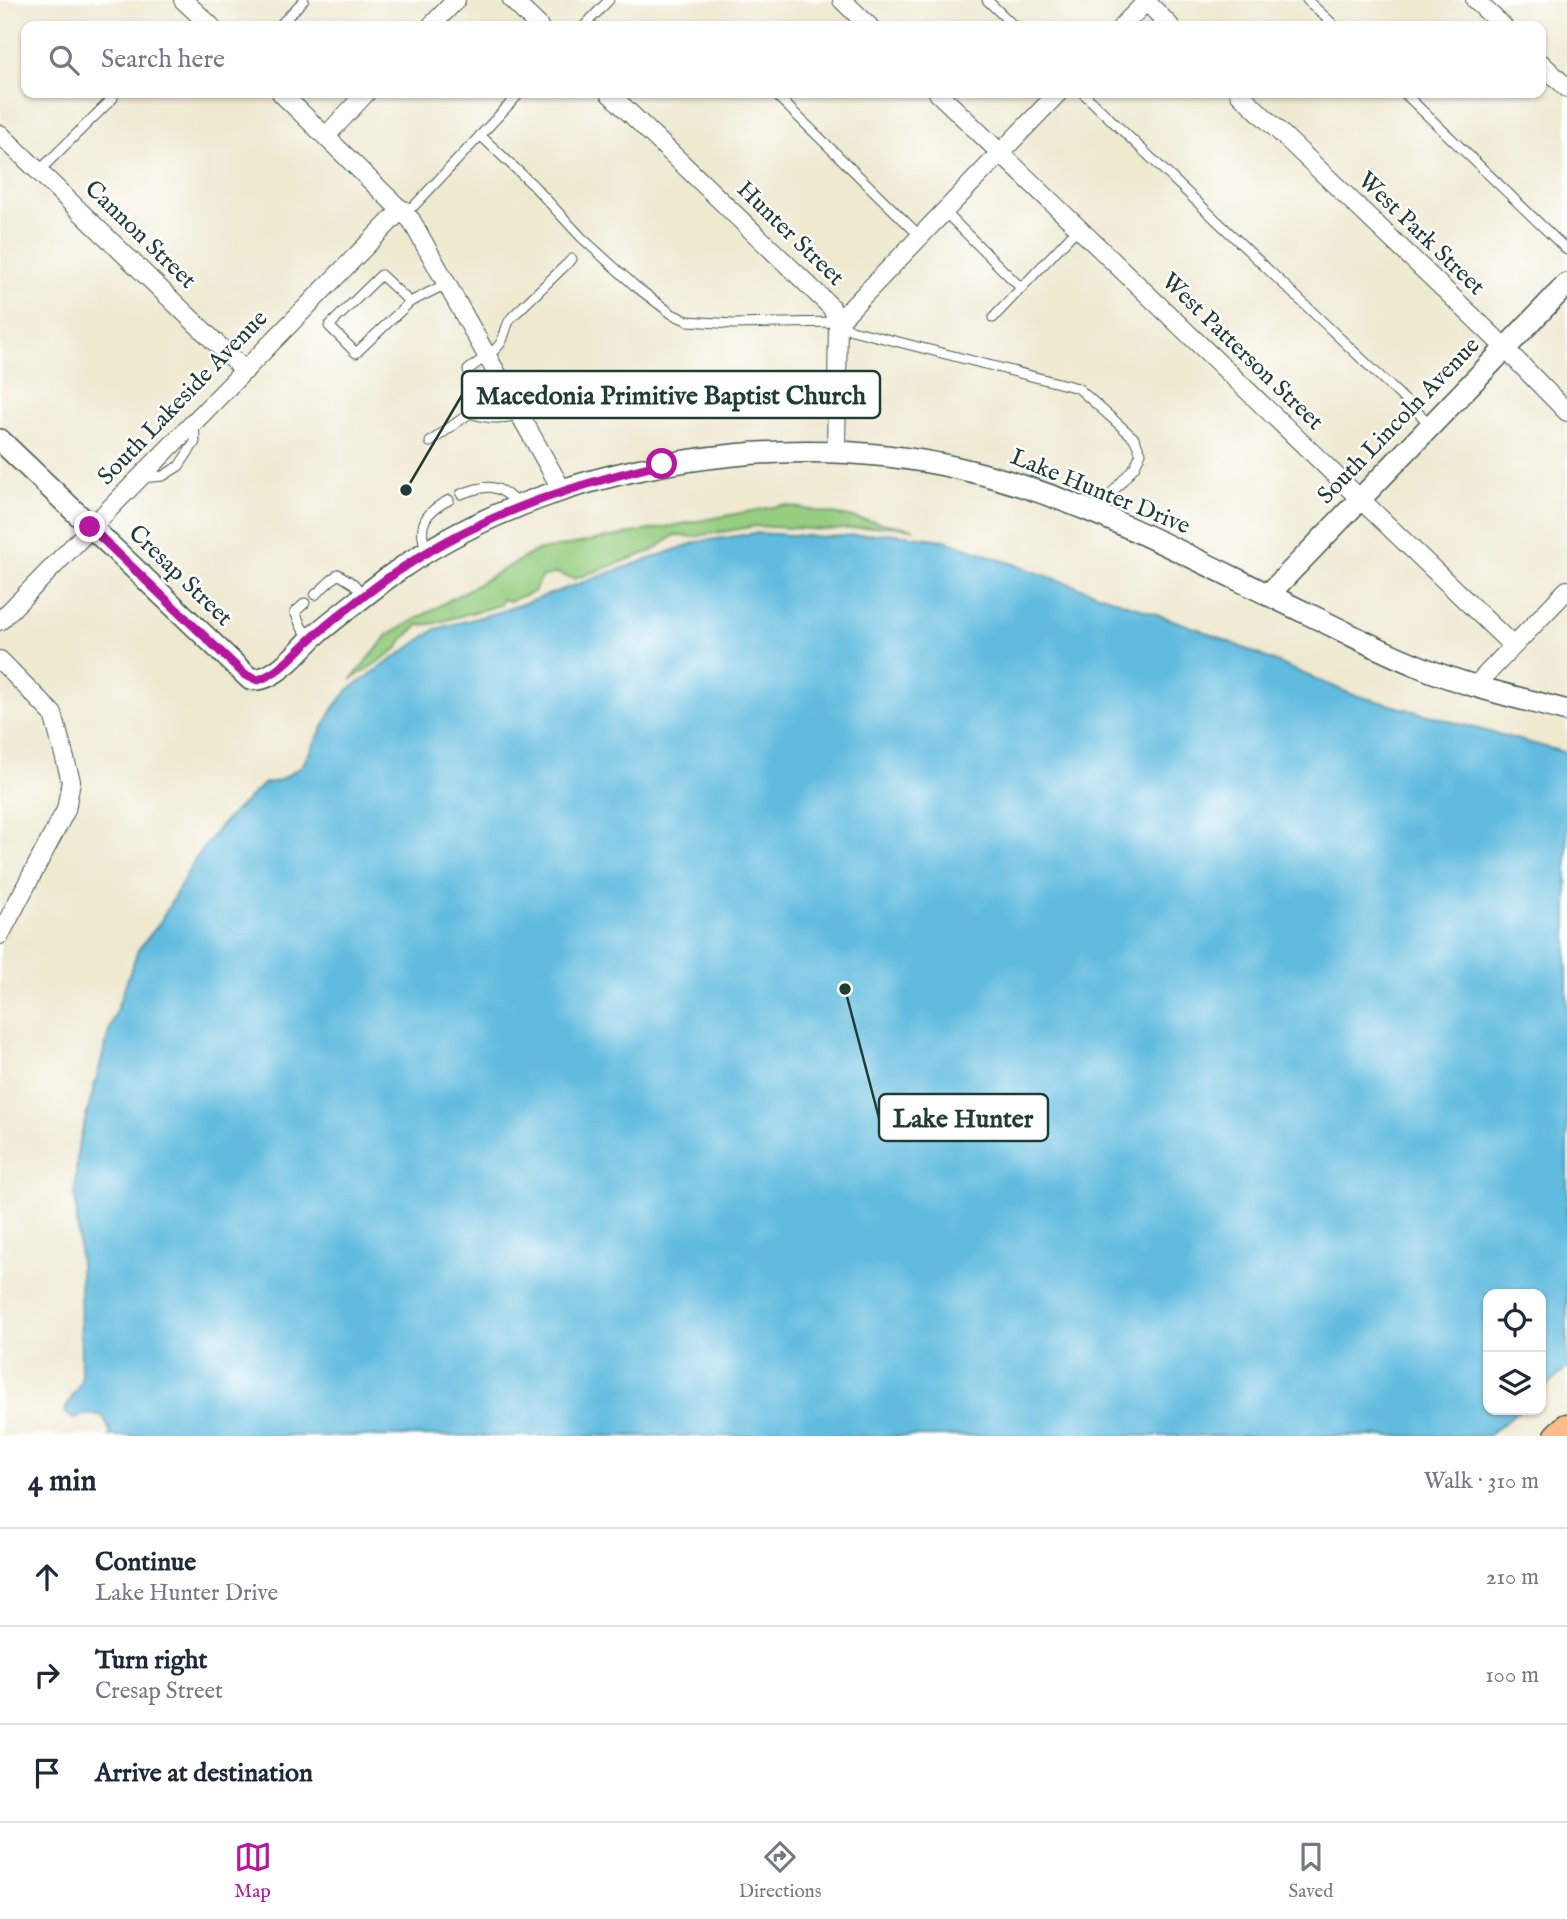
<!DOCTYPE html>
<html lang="en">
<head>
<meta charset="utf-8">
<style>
	body { margin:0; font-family:"IM FELL English",serif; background:#f2f2f3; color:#1f2937 }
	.controls { position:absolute; right:21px; bottom:21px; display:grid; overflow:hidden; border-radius:14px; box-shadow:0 2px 5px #0004 }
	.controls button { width:63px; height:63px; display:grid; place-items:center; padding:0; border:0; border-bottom:2px solid #e0e1e3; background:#fff; color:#1f2937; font:35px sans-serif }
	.stop { position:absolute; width:21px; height:21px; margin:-16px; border:5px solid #b5179e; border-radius:50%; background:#fff }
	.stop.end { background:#b5179e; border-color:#fff; box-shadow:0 2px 7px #0008 }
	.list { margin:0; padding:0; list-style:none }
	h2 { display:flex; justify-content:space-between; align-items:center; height:91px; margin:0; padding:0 28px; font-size:30px }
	h2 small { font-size:23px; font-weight:400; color:#747a83 }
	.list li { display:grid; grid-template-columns:46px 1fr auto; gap:21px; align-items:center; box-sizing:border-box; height:98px; padding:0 28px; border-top:2px solid #e0e1e3 }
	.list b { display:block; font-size:26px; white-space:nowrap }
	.list p { margin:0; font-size:23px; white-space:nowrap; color:#747a83 }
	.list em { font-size:23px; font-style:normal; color:#747a83 }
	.icon { flex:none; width:38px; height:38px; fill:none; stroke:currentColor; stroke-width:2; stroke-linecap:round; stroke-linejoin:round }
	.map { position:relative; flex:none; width:1567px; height:1436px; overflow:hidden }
	.search { position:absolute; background:#fff; box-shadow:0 2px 5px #0004; left:21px; right:21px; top:21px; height:77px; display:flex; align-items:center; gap:18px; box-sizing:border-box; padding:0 24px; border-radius:14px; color:#747a83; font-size:26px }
	.sheet { height:385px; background:#fff }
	nav { display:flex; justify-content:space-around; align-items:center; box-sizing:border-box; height:98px; border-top:2px solid #e0e1e3; background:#fff; font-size:19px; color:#747a83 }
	nav a { display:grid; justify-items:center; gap:4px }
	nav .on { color:#b5179e }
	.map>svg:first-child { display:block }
	.green { fill:#96cd80; stroke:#5a855a; stroke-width:2 }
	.water { fill:#61bbdf; stroke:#407c8a; stroke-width:2 }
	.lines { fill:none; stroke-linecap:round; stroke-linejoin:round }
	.service-casing { stroke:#3e574b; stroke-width:11 }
	.minor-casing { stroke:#3e574b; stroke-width:20 }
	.tertiary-casing { stroke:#3e574b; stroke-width:24 }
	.primary-casing { stroke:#3e574b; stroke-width:29 }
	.service { stroke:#fff; stroke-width:9 }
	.minor { stroke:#fff; stroke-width:18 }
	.tertiary { stroke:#fff; stroke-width:21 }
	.primary { stroke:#fabc8b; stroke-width:26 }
	.route { stroke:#b5179e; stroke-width:9 }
	.labels { text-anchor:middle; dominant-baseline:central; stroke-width:5; stroke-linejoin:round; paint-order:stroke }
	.street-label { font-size:24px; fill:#1f3d34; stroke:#fff }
	.leader { fill:none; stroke:#1f3d34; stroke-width:2.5 }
	.callout-dot { fill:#1f3d34; stroke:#fff; stroke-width:2.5 }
	.callout { fill:#fff; stroke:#1f3d34; stroke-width:2.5 }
	.callout-label { font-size:26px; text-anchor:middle; font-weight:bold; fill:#1f3d34 }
</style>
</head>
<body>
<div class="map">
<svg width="1567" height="1436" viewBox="0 0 1567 1436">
	<rect width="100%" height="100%" fill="#fff"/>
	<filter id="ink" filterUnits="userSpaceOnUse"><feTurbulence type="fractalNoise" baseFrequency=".0143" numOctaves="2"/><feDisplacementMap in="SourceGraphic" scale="14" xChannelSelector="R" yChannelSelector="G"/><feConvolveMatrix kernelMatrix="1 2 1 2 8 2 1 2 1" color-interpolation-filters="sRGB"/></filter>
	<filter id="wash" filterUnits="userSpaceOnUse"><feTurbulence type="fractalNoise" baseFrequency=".00686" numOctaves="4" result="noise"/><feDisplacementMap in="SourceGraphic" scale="28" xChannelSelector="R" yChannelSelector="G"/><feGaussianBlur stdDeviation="1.57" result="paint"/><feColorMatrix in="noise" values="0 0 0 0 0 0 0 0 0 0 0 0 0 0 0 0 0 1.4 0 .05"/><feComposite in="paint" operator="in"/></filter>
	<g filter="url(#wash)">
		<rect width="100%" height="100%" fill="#efe9d0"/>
		<path class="green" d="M 784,505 L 914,529 L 890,526 L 826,530 L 756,526 L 692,537 L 675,535 L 652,551 L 574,579 L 556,573 L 541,577 L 534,592 L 510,601 L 502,599 L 500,605 L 432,624 L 419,625 L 405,637 L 398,648 L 351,680 L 388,635 L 536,551 Z"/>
		<path class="water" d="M 756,533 L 826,537 L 888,533 L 945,540 L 1201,630 L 1351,694 L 1567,753 L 1567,1368 L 1541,1391 L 1541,1294 L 1488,1294 L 1488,1410 L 1519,1410 L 1488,1436 L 109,1436 L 111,1433 L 103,1416 C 91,1413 84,1414 74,1419 L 64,1412 L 81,1381 L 80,1263 L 75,1188 L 78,1147 L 110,1028 L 138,950 L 159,924 L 194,861 L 219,827 L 263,784 L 278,781 L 302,766 L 333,709 L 348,690 L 436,629 L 499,612 L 697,542 Z"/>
	</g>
	<g filter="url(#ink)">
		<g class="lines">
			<defs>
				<path id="service" d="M 987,0 L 1014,26
					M 1307,0 L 1335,26
					M 279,26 L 304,0
					M 584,26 L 609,0
					M 774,93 L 921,237
					M 1083,93 L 1431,425
					M 1404,93 L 1567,250
					M 480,135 L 533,185 L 582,238 L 635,286 L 672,314 L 688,321 L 733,324 L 838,322 L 852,330 L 1078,388 L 1134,438 L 1141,453 L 1135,466 L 1095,513
					M 39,171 L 113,98
					M 402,209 L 414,206 L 520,93
					M 945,212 L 1021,288
					M 410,302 L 381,275 L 329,326 L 356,353 L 410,302 L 448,283
					M 993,318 L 1078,228
					M 470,413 L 469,398 L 475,390 L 468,370 C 478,361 492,355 500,344 C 506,335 505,325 512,317 L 572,259
					M 470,413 C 488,419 502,420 521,414
					M 430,442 L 470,413
					M 141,478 L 163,476 L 179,466 L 195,442 L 194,422
					M 461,494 C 487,485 498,482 518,505
					M 427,551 C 416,525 426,511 449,500
					M 315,595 L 338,574 L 354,584 L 363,595
					M 305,603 L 295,612 L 302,628 L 311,637"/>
				<path id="minor" d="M 183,0 L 211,26
					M 512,0 L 539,26
					M 842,0 L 869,26
					M 1145,0 L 1170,26
					M 1475,0 L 1503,26
					M 431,26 L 456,0
					M 1122,26 L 1148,0
					M 1541,63 L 1567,88
					M 281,93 L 411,220 L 562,490
					M 609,93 L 831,307 L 838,322 L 836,453
					M 938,93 L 1513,646
					M 1239,93 L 1493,336 L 1567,412
					M 0,134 L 245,371
					M 326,136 L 366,93
					M 838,322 L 1058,93
					M 0,621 L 402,209
					M 0,660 L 53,714 L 71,781 L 66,810 L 0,935
					M 1474,687 L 1567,590"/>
				<path id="tertiary" d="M 0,440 L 250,679 C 258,680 263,679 270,675 C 287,666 300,650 313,637 C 336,617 362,598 386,579 C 486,505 611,467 734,455 C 809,448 889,452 962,469 C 1083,497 1195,560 1306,613 C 1342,630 1378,650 1416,665 C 1465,686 1516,697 1567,711
					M 1268,595 L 1567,284"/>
				<path id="primary" d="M 1557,1436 L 1567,1427"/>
			</defs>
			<use href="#service" class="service-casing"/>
			<use href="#minor" class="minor-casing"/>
			<use href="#tertiary" class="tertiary-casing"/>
			<use href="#primary" class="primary-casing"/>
			<use href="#service" class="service"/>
			<use href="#minor" class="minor"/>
			<use href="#tertiary" class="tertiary"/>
			<use href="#primary" class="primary"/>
		</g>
	</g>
	<g class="lines" filter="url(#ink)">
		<path class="route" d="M 90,527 L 245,675 L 258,680 C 280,673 295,653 312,638 C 336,617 362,597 388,578 C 470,519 565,487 662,464"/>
	</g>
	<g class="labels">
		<g class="street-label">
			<text transform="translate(790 234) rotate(44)">Hunter Street</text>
			<text transform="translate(1421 234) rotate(44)">West Park Street</text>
			<text transform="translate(140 235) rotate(44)">Cannon Street</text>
			<text transform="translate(1242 352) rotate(44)">West Patterson Street</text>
			<text transform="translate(183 398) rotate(-46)">South Lakeside Avenue</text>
			<text transform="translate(1399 421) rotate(-46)">South Lincoln Avenue</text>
			<text transform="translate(1100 492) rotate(22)">Lake Hunter Drive</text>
			<text transform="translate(180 576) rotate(44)">Cresap Street</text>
		</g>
	</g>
	<path class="leader" d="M406 490L462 395M845 989L879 1118"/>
	<g class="callout-dot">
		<circle cx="406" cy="490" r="7"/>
		<circle cx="845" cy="989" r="7"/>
	</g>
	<g class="callout">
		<rect x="462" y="371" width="418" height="47" rx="7"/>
		<rect x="879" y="1094" width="169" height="47" rx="7"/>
	</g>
	<g class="callout-label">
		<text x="671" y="404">Macedonia Primitive Baptist Church</text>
		<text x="963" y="1127">Lake Hunter</text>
	</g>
</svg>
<div class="controls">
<button><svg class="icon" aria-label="locate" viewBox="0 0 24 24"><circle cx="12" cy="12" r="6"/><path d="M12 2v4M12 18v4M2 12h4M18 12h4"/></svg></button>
<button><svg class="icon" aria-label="layers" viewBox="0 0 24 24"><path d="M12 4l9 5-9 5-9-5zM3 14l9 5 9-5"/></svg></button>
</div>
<div class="stop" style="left:662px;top:464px"></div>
<div class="stop end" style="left:90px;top:527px"></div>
<div class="search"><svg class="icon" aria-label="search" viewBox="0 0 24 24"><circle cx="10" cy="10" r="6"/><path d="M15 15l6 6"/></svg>Search here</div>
</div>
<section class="sheet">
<h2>4 min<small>Walk · 310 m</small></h2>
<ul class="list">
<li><svg class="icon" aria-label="ahead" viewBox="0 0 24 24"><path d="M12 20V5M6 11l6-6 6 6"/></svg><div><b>Continue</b><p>Lake Hunter Drive</p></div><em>210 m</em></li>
<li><svg class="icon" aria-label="right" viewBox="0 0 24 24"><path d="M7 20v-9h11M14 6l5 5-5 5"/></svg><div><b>Turn right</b><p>Cresap Street</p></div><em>100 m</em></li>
<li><svg class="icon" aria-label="arrive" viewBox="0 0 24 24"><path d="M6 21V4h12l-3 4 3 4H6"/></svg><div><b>Arrive at destination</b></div></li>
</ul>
</section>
<nav>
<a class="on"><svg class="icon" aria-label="map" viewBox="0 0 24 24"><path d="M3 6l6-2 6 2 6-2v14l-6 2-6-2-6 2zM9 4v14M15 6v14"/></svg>Map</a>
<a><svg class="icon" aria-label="directions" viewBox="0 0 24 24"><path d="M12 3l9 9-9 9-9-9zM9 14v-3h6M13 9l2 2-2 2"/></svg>Directions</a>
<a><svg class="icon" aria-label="saved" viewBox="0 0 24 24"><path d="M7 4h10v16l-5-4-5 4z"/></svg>Saved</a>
</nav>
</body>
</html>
